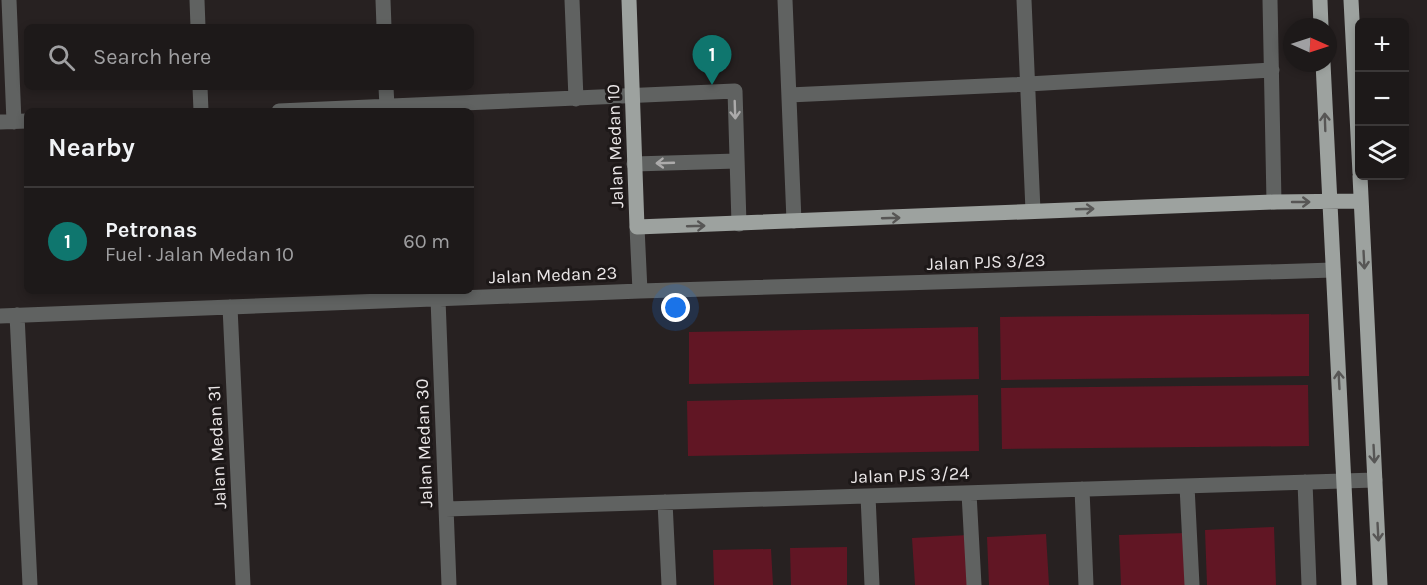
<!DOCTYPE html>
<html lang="en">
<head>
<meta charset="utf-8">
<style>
	body { margin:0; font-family:Karla,sans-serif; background:#252222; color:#f1f3f6 }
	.controls { position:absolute; right:18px; top:18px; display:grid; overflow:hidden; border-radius:9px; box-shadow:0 3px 9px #0003 }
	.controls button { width:54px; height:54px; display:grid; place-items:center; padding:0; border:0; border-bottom:2px solid #3b3838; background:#1d1919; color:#f1f3f6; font:30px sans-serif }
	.compass { position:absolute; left:1283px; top:18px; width:54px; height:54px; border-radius:50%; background:#1d1919; box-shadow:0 3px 9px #0003; rotate:93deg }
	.you { position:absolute; left:676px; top:308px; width:21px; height:21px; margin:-15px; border:4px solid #fff; border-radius:50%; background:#1a73e8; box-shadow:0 0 0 9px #1a73e833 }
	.badge { display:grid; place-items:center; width:39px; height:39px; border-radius:50%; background:#0f766e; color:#fff; font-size:20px; font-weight:700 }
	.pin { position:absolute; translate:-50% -50px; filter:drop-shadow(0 2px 3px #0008) }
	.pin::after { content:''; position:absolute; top:32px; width:21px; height:18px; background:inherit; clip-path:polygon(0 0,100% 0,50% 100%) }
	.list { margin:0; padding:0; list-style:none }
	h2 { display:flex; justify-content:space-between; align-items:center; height:78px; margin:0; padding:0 24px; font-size:26px }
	h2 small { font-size:20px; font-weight:400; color:#a0a0a2 }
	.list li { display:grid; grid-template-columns:39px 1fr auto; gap:18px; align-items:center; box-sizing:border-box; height:108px; padding:0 24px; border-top:2px solid #3b3838 }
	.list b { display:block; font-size:22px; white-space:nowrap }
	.list p { margin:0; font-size:20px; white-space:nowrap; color:#a0a0a2 }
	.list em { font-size:20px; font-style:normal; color:#a0a0a2 }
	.icon { flex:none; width:33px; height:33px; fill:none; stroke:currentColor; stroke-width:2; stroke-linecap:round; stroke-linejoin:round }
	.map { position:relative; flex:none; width:1427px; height:585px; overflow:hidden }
	.search { position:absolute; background:#1d1919; box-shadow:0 3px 9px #0003; left:24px; top:24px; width:450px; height:66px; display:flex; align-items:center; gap:15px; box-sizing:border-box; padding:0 21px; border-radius:9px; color:#a0a0a2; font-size:22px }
	.panel { position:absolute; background:#1d1919; box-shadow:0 3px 9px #0003; left:24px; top:108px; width:450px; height:186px; border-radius:9px }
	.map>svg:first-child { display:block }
	.building { fill:#611624 }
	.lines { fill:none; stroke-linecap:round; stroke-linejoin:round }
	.minor { stroke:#606261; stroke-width:15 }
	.major { stroke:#9da29f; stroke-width:15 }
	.oneway { stroke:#acabab }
	.oneway2 { stroke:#575655 }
	.labels { text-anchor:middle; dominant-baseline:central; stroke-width:6; stroke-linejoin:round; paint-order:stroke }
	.street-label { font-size:18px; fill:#eae6e7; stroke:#1d1818 }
</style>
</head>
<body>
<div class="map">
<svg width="1427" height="585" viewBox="0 0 1427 585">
	<rect width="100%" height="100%" fill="#272121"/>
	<path class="building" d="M 1309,314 L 1309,376 L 1001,380 L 1000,317 Z
		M 978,327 L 979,379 L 689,384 L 689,332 Z
		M 1308,385 L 1309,446 L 1002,449 L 1001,388 Z
		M 978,395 L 979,451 L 688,456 L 687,401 Z
		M 1274,527 L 1276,585 L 1207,585 L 1205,530 Z
		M 1187,533 L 1189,585 L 1121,585 L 1119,535 Z
		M 1046,534 L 1049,585 L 989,585 L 987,537 Z
		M 968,535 L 971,585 L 915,585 L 912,538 Z
		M 847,547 L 847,585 L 791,585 L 790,548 Z
		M 771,549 L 773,585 L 714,585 L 713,550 Z"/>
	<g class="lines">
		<path class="minor" d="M 9,0 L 14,122
			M 197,0 L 198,27
			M 383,0 L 384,27
			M 572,0 L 576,99
			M 785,0 L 794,221
			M 1024,0 L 1033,211
			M 1270,0 L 1274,202
			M 200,87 L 201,111
			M 386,87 L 387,107
			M 789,95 L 1028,84 L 1272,70
			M 279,111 L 735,91 L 739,224
			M 0,122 L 27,121
			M 634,164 L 737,161
			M 637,227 L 640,291
			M 438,299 L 449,585
			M 230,307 L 243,585
			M 17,315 L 30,585
			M 0,316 L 640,291 L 1333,270
			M 1305,482 L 1309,585
			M 1187,486 L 1192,585
			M 1082,489 L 1086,585
			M 969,493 L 974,585
			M 868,496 L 872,585
			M 665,502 L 669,585
			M 446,509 L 1375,480"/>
		<path class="major" d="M 629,0 L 637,227 L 1274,202 L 1361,201
			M 1320,0 L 1321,27
			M 1351,0 L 1360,173
			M 1323,63 L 1349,585
			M 1360,176 L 1380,585"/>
	</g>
	<defs><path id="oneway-shaft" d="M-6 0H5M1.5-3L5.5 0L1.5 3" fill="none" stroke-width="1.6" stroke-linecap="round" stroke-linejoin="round" transform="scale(1.5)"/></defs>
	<g class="oneway">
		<use href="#oneway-shaft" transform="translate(735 110) rotate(88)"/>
		<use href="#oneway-shaft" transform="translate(665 163) rotate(178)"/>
	</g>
	<g class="oneway2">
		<use href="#oneway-shaft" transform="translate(1325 122) rotate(-92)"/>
		<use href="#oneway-shaft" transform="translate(1301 202)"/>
		<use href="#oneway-shaft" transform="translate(1085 209) rotate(-2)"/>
		<use href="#oneway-shaft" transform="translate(891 218) rotate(-2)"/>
		<use href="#oneway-shaft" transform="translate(696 226) rotate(-2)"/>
		<use href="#oneway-shaft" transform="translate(1364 260) rotate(87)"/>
		<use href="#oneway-shaft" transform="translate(1339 380) rotate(-93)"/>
		<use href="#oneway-shaft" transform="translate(1374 454) rotate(87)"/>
		<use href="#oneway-shaft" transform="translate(1378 532) rotate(87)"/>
	</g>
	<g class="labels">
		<g class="street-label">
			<text transform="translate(615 146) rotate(-92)">Jalan Medan 10</text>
			<text transform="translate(986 262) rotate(-2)">Jalan PJS 3/23</text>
			<text transform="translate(553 275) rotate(-2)">Jalan Medan 23</text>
			<text transform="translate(424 443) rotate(-92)">Jalan Medan 30</text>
			<text transform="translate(217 447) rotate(-93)">Jalan Medan 31</text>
			<text transform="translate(910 475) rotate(-2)">Jalan PJS 3/24</text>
		</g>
	</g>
</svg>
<div class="controls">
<button>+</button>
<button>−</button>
<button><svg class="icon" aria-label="layers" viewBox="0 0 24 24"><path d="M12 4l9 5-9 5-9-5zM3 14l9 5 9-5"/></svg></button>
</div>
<svg class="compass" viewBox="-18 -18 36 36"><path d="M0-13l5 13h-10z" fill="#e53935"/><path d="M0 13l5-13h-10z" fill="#a0a0a2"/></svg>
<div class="you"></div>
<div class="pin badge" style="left:712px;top:85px">1</div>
<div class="search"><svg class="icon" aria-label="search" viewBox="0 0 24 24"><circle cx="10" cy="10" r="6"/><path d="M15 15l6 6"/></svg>Search here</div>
<section class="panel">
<h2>Nearby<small></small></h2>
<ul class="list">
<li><span class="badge">1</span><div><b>Petronas</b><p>Fuel · Jalan Medan 10</p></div><em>60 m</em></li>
</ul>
</section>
</div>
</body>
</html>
